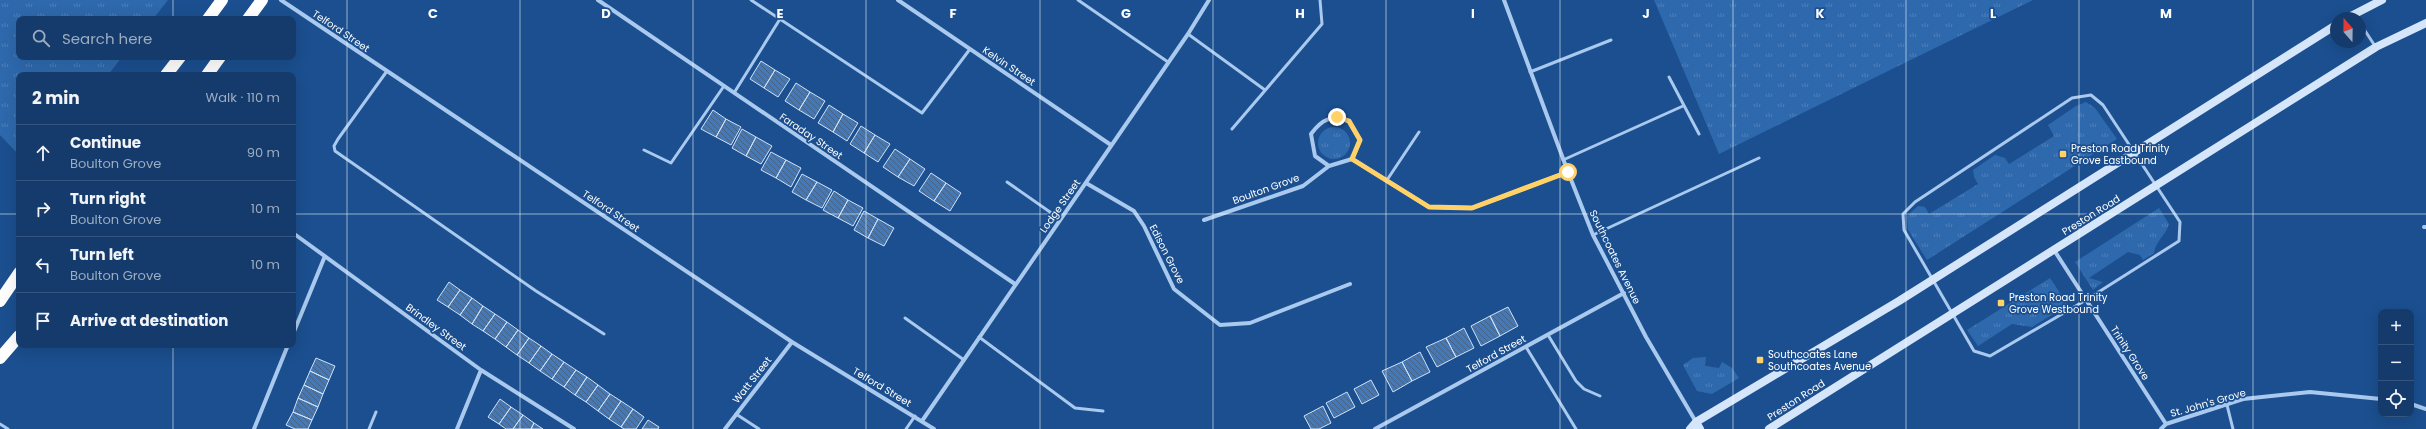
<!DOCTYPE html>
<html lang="en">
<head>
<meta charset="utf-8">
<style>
	body { margin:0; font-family:Poppins,sans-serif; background:#214673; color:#f1f3f6 }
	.controls { position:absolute; right:12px; bottom:12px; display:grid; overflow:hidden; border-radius:8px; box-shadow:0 4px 16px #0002 }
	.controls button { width:36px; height:36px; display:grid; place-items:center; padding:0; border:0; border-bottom:1px solid #33557e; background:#143b6b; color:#f1f3f6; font:20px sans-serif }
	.compass { position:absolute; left:2330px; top:12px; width:36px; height:36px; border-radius:50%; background:#143b6b; box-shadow:0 4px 16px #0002; rotate:340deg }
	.stop { position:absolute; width:12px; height:12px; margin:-9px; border:3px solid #ffd166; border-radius:50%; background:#fff }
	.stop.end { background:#ffd166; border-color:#fff; box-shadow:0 1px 4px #0008 }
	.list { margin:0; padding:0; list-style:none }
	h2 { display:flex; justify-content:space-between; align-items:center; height:52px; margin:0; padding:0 16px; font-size:17px }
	h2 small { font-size:13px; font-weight:400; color:#9dadc1 }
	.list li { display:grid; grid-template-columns:26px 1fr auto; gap:12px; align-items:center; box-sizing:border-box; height:56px; padding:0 16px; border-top:1px solid #33557e }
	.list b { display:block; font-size:15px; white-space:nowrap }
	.list p { margin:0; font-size:13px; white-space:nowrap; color:#9dadc1 }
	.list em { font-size:13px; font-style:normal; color:#9dadc1 }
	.icon { flex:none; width:22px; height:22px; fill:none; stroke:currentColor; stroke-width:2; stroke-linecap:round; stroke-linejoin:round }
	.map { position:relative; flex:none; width:2426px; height:429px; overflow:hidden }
	.search { position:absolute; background:#143b6b; box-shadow:0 4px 16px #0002; left:16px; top:16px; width:280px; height:44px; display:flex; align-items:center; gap:10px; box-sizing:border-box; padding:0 14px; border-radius:8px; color:#9dadc1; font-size:15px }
	.panel { position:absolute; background:#143b6b; box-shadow:0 4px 16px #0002; left:16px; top:72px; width:280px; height:276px; border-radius:8px }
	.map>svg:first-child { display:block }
	.grass { fill:url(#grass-tufts) }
	.building { fill:url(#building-back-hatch); stroke:#cfe3fa }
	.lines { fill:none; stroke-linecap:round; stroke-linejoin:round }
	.lane { stroke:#a9c9ee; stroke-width:3 }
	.street { stroke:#a9c9ee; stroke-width:4 }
	.secondary { stroke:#d6e6fa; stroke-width:8 }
	.highway { stroke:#fff; stroke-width:12 }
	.route { stroke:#ffd166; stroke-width:5 }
	.grid { fill:none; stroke:#fff; stroke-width:1; stroke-opacity:0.55 }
	.poi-dot { fill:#ffd166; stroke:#1b4f8f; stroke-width:1.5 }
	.labels { text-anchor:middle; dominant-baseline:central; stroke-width:3.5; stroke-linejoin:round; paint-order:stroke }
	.street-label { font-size:10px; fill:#fff; stroke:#1b4f8f }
	.poi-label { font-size:10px; fill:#fff; stroke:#1b4f8f; text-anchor:start }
	.grid-label { font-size:13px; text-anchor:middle; font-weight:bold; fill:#fff; stroke:#1b4f8f; stroke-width:3.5; stroke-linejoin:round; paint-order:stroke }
</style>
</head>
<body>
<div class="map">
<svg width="2426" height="429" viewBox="0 0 2426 429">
	<defs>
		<pattern id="grass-tufts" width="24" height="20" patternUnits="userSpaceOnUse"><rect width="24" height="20" fill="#2e69ad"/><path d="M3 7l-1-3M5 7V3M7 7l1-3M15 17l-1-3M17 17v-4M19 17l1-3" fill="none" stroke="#4d80b9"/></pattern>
		<pattern id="building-back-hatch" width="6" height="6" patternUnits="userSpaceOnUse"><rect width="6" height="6" fill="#4478b7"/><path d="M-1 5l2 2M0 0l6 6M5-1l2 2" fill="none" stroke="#486282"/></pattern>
	</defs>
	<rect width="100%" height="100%" fill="#1b4f8f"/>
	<path class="grass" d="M 0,0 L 168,0 L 153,19 L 19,19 L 19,57 L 122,57 L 108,75 L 19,75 L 19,155 L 0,135 Z
		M 1654,0 L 2033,0 L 1719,154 Z
		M 2086,102 L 2095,108 L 2117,139 L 1927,260 L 1908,230 L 1907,216 L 1918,206 L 1925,207 L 1929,214 L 1978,184 L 1974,177 L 1973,170 L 1995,155 L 2005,158 L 2009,164 L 2054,136 L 2048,125 L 2076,106 Z
		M1318 143a16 16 0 1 1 32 0a16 16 0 1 1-32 0Z
		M 2159,208 L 2169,224 C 2166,235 2155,242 2154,253 L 2143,260 L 2140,255 L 2128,252 L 2089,278 L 2103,282 L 2093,290 L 2075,262 Z
		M 2050,278 L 2068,305 L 2032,327 L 2012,324 L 1978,346 L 1967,330 Z
		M 1706,357 L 1705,366 L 1719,368 L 1722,362 L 1732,368 L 1739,378 L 1712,394 L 1697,391 L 1683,365 L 1693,358 Z"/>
	<path class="building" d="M 761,61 L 775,70 L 764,88 L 750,79 Z
		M 775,70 L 790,79 L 778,97 L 764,88 Z
		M 796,83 L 810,92 L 799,110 L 785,101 Z
		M 810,92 L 825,101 L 814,119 L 799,110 Z
		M 829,105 L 843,114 L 833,132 L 818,123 Z
		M 713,110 L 726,119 L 716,137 L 701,129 Z
		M 843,114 L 858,123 L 847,141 L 833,132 Z
		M 726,119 L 741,127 L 731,145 L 716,137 Z
		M 861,126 L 875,135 L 864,153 L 850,144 Z
		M 742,129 L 756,137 L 746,156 L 732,148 Z
		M 875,135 L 890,144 L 878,162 L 864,153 Z
		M 756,137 L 772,146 L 761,164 L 746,156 Z
		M 895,149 L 910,159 L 898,177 L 883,167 Z
		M 771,152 L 786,160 L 776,178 L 761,170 Z
		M 910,159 L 925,169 L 914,186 L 898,177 Z
		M 786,160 L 801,168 L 791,187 L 776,178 Z
		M 931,173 L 946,183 L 934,201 L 919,191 Z
		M 802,174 L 817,182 L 806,200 L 792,192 Z
		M 817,182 L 832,190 L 822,208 L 806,200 Z
		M 946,183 L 961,193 L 950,211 L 934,201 Z
		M 834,191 L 848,200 L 838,218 L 823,210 Z
		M 848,200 L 863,208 L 853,226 L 838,218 Z
		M 864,211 L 878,219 L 868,238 L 854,230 Z
		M 878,219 L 894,228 L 884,246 L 868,238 Z
		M 449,282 L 460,290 L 448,307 L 437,300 Z
		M 460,290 L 472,298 L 460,315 L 448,307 Z
		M 472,298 L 483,306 L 472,324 L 460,315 Z
		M 483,306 L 495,314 L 483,331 L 472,324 Z
		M 1508,307 L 1518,326 L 1500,336 L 1490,316 Z
		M 495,314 L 507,322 L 495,339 L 483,331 Z
		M 1490,316 L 1500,336 L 1481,346 L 1471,326 Z
		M 507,322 L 518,330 L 506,347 L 495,339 Z
		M 1464,328 L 1474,348 L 1456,357 L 1446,338 Z
		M 518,330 L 529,338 L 517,355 L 506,347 Z
		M 529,338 L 541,346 L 529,363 L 517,355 Z
		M 1446,338 L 1456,357 L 1437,367 L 1426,347 Z
		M 541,346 L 552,354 L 540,371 L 529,363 Z
		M 1420,352 L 1430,372 L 1412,381 L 1402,362 Z
		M 552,354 L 564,362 L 552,379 L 540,371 Z
		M 316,358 L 335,366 L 329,380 L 310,371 Z
		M 564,362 L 576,370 L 564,387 L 552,379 Z
		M 1402,362 L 1412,381 L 1393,392 L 1382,371 Z
		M 576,370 L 587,377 L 575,395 L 564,387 Z
		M 310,371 L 329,380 L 323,394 L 304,385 Z
		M 587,377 L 598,385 L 586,402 L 575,395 Z
		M 1371,380 L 1379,395 L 1362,404 L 1354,389 Z
		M 304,385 L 323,394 L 318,407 L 298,398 Z
		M 598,385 L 610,394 L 598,411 L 586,402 Z
		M 1347,392 L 1355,407 L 1334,418 L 1326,403 Z
		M 610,394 L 621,401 L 609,419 L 598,411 Z
		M 298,398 L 318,407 L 312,420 L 293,412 Z
		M 500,399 L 511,407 L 499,424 L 488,417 Z
		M 621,401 L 633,409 L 621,427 L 609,419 Z
		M 1323,406 L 1331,423 L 1319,429 L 1311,429 L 1304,416 Z
		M 511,407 L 523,415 L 513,429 L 506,429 L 499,424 Z
		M 633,409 L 644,417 L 636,429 L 624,429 L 621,427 Z
		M 293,412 L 312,420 L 308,429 L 295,429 L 286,425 Z
		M 523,415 L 534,423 L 531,429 L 513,429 Z
		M 648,420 L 659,427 L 658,429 L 642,429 Z
		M 534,423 L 543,429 L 531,429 Z"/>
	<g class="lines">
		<path class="lane" d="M 751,0 L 922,113 L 970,49
			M 1078,0 L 1168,62
			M 2360,23 L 2375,46
			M 1188,34 L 1265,90
			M 387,71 L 338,139 L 334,146 L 335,151 L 536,291 L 604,334
			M 1530,72 L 1611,40
			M 1669,77 L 1699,134
			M 734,93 L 780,19
			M 2091,95 L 2103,105 L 2180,222 L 2179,241 L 2086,300 L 1990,356 L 1974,351 L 1904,230 L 1903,214 L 1915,202 L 2072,98 Z
			M 1232,129 L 1322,24 L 1320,0
			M 644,150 L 671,163 L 724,86
			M 1563,160 L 1683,106
			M 1387,180 L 1419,132
			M 1007,182 L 1060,219
			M 1593,235 L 1759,158
			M 905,318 L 964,360
			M 1548,335 L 1576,381 L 1584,389 L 1600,396
			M 979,337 L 1075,408 L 1103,411
			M 1526,347 L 1576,429
			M 2227,405 L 2233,429
			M 736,414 L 759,429
			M 0,424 L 8,429
			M 369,429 L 376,412
			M 906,429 L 915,416"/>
		<path class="street" d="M 281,0 L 792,342 L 934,429
			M 598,0 L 1015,284
			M 898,0 L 1111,145
			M 1504,0 L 1568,172 L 1593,235 L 1646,337 L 1696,422
			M 1329,166 L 1315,156 L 1311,134 C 1322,119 1331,115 1349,121 L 1360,140 L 1352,159
			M 1086,183 L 1134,211 L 1144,226 L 1174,289 L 1220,325 L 1250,323 L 1350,284
			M 1204,220 L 1303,186 L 1329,166 L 1352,159 L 1429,207 L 1472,208 L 1568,172
			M 2424,227 L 2426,227
			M 293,233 L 481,370 L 574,429
			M 2054,250 L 2166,424
			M 293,334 L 325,256
			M 2411,404 L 2426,409
			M 922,421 L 1188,34 L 1209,0
			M 254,429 L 288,345
			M 457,429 L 481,370
			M 725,429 L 792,342
			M 1375,429 L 1624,293
			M 2161,429 L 2166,424 L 2243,399 L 2310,392 L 2381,399"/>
		<path class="secondary" d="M 2347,18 L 2382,0
			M 1696,422 L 1700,429
			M 1690,429 L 1696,422 L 1899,301 L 2336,25
			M 1769,429 L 2376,47 L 2426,23"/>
		<path class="highway" d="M 208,19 L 222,0
			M 248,19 L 262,0
			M 166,75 L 180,57
			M 207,75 L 220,57
			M 0,301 L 19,273
			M 0,358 L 19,336"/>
	</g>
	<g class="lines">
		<path class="route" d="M 1337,117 L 1349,121 L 1360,140 L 1352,159 L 1429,207 L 1472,208 L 1568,172"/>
	</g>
	<path class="grid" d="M 173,0 L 173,19M 347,0 L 347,429M 520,0 L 520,429M 693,0 L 693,429M 866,0 L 866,429M 1040,0 L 1040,429M 1213,0 L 1213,429M 1386,0 L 1386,429M 1560,0 L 1560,429M 1733,0 L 1733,429M 1906,0 L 1906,429M 2079,0 L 2079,429M 2253,0 L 2253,429M 173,57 L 173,75M 0,214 L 19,214M 293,214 L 2426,214M 173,345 L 173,429"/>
	<g class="poi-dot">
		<rect x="2059" y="150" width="8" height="8" rx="2"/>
		<rect x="1997" y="299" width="8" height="8" rx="2"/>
		<rect x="1756" y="356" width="8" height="8" rx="2"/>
	</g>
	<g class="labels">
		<g class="street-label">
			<text transform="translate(341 31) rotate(34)">Telford Street</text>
			<text transform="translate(1009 66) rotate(34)">Kelvin Street</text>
			<text transform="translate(811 136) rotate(34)">Faraday Street</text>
			<text transform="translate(1266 189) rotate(-20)">Boulton Grove</text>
			<text transform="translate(1060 206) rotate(-55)">Lodge Street</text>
			<text transform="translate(611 211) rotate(34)">Telford Street</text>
			<text transform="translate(2091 215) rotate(-32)">Preston Road</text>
			<text transform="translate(1167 254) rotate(63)">Edison Grove</text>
			<text transform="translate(1615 257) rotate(64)">Southcoates Avenue</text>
			<text transform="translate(436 327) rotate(36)">Brindley Street</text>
			<text transform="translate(2130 353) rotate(57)">Trinity Grove</text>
			<text transform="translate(1496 354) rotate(-29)">Telford Street</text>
			<text transform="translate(752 380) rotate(-52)">Watt Street</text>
			<text transform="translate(882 387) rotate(31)">Telford Street</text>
			<text transform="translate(1796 400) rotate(-33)">Preston Road</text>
			<text transform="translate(2208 403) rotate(-16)">St. John's Grove</text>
		</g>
		<g class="poi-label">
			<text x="2071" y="148">Preston Road Trinity<tspan x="2071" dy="12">Grove Eastbound</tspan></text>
			<text x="2009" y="297">Preston Road Trinity<tspan x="2009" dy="12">Grove Westbound</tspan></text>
			<text x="1768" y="354">Southcoates Lane<tspan x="1768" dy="12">Southcoates Avenue</tspan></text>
		</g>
	</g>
	<g class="grid-label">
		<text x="433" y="18">C</text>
		<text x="606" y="18">D</text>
		<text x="780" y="18">E</text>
		<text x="953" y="18">F</text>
		<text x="1126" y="18">G</text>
		<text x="1300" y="18">H</text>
		<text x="1473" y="18">I</text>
		<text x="1646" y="18">J</text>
		<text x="1820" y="18">K</text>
		<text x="1993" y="18">L</text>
		<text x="2166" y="18">M</text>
	</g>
</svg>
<div class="controls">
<button>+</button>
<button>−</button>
<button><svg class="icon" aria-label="locate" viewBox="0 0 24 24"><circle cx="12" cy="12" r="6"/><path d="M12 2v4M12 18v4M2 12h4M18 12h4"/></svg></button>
</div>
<svg class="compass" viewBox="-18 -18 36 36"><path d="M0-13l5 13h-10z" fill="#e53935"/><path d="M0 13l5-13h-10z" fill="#9dadc1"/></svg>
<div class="stop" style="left:1568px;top:172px"></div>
<div class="stop end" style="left:1337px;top:117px"></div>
<div class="search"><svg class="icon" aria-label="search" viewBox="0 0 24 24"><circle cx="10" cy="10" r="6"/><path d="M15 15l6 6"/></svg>Search here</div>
<section class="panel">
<h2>2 min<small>Walk · 110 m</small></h2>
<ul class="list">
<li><svg class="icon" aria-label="ahead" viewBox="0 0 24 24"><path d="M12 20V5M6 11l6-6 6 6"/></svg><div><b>Continue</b><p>Boulton Grove</p></div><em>90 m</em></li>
<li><svg class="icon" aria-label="right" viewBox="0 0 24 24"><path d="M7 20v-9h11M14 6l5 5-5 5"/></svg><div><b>Turn right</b><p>Boulton Grove</p></div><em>10 m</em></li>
<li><svg class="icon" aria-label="left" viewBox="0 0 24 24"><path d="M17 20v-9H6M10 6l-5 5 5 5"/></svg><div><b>Turn left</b><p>Boulton Grove</p></div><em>10 m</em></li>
<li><svg class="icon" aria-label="arrive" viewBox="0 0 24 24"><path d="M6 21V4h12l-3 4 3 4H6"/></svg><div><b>Arrive at destination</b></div></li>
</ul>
</section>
</div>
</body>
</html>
